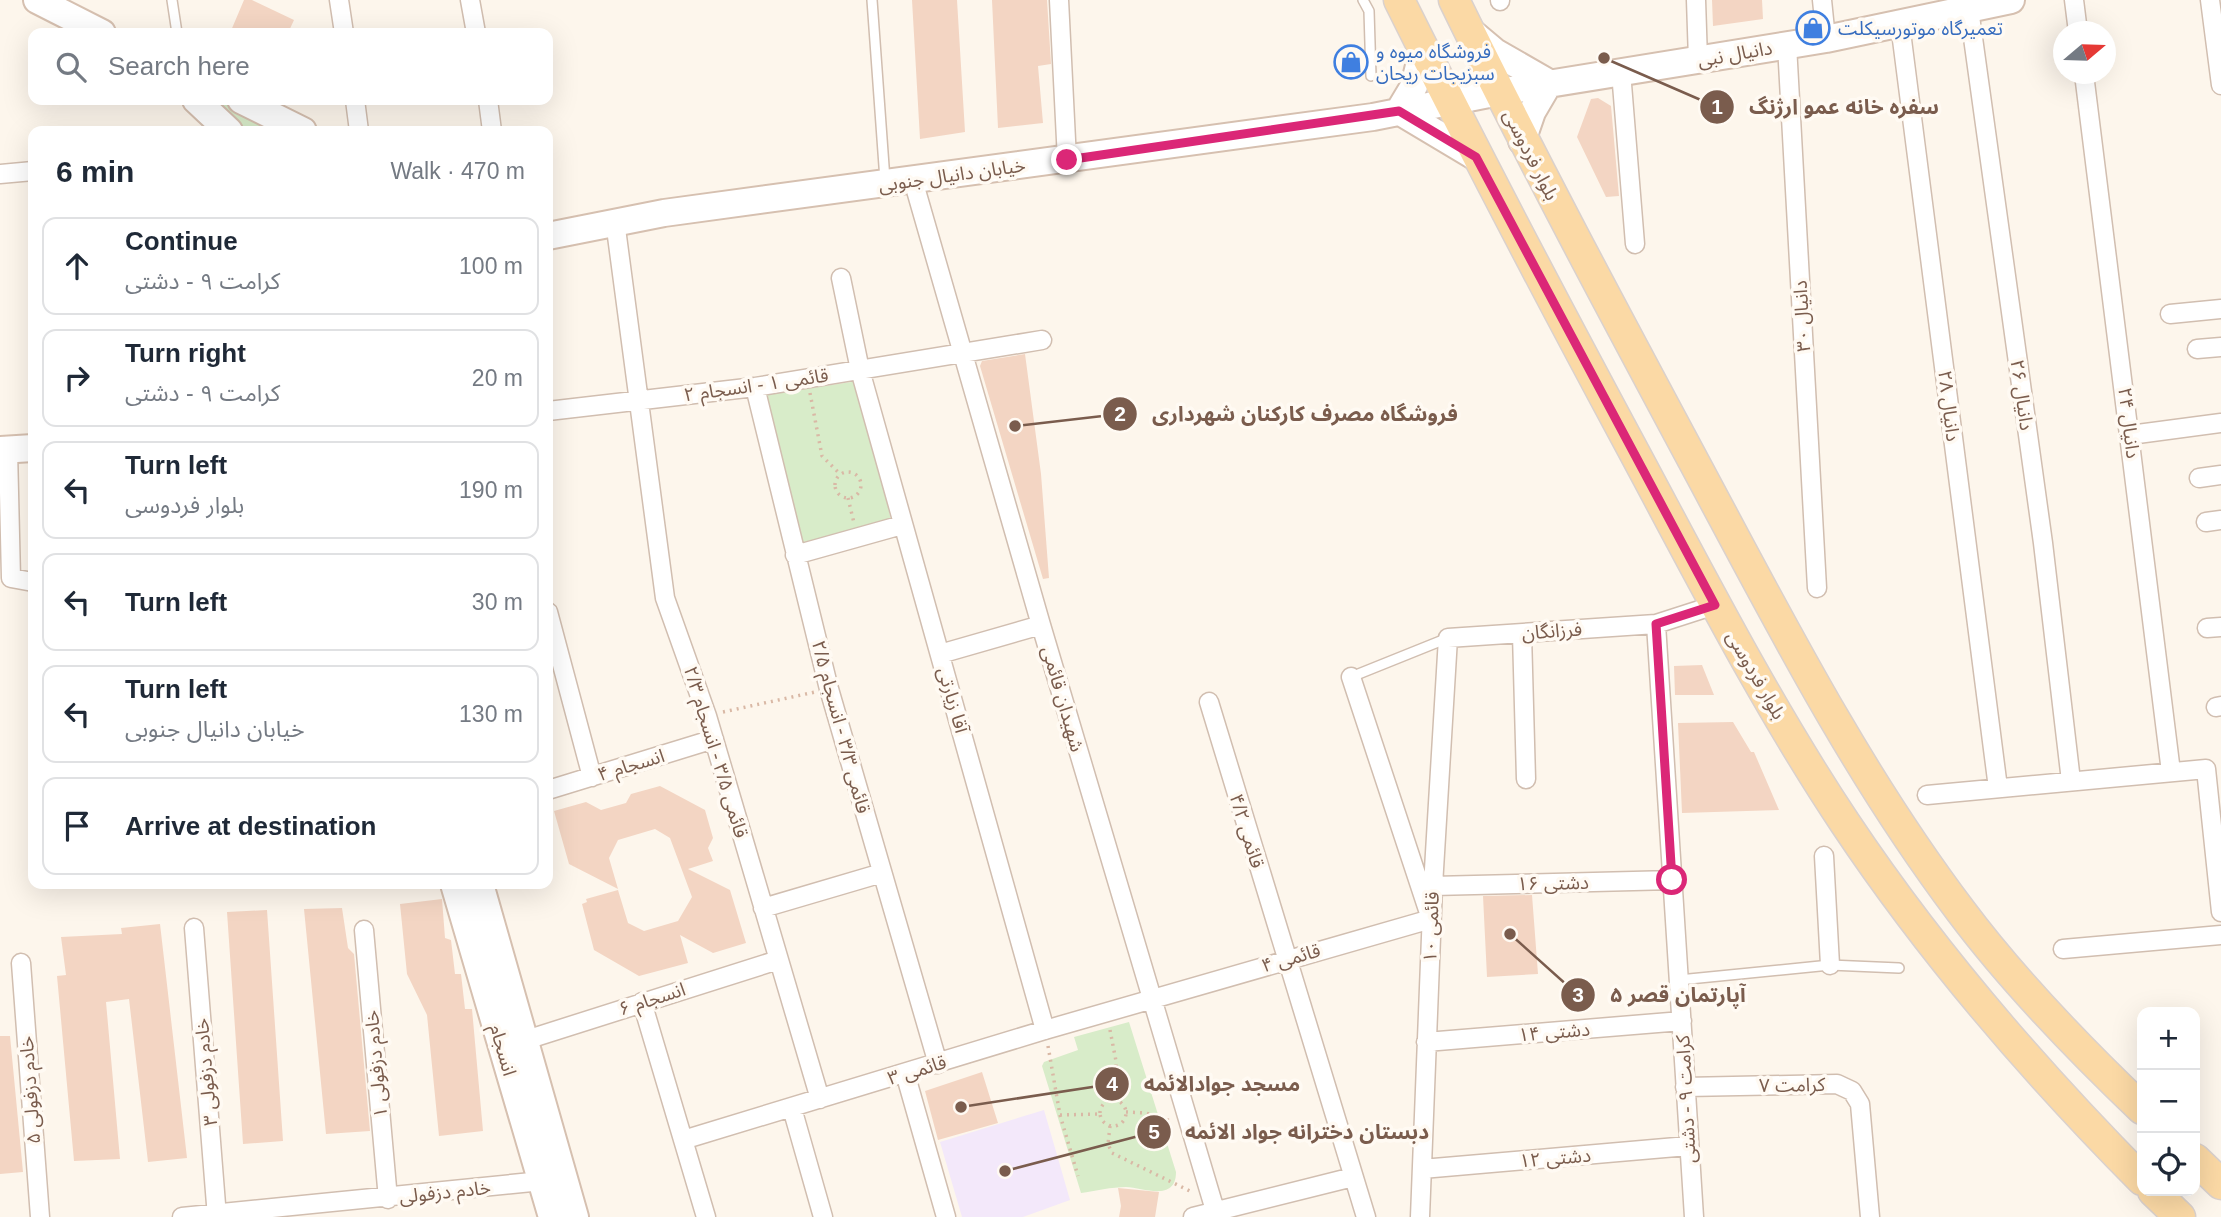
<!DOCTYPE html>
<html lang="en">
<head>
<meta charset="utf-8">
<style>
	body { margin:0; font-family:Arial,"Noto Sans Arabic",sans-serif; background:#f2f2f3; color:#1f2937 }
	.controls { position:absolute; right:21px; bottom:21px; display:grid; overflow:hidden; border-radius:14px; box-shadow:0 7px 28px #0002 }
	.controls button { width:63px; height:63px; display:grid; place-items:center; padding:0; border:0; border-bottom:2px solid #e0e1e3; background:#fff; color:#1f2937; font:35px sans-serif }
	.compass { position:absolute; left:2053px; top:21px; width:63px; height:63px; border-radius:50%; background:#fff; box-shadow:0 7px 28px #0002; rotate:71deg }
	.stop { position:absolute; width:21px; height:21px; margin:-16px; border:5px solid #db2777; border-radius:50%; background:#fff }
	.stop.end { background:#db2777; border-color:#fff; box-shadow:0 2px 7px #0008 }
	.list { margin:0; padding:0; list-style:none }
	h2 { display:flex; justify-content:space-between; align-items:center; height:91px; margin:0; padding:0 28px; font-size:30px }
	h2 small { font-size:23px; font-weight:400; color:#747a83 }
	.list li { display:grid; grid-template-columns:46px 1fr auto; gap:21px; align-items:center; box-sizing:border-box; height:98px; margin:0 14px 14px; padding:0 14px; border:2px solid #e0e1e3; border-radius:14px }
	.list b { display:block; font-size:26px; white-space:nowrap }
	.list p { margin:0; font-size:23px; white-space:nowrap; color:#747a83 }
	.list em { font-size:23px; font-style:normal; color:#747a83 }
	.icon { flex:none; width:38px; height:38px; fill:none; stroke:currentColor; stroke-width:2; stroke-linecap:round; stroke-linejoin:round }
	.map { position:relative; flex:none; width:2221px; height:1217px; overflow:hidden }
	.search { position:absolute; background:#fff; box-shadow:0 7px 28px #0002; left:28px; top:28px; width:525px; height:77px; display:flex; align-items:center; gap:18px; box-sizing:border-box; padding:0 24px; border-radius:14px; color:#747a83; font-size:26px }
	.panel { position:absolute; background:#fff; box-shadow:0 7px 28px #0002; left:28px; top:126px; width:525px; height:763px; border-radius:14px }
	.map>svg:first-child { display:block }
	.education { fill:#f3e8fa }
	.green { fill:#d8ecc9 }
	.building { fill:#f3d5c3 }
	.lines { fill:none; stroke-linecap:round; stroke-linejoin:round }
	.lane-casing { stroke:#d1beb0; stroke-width:12 }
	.street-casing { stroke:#d1beb0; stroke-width:21 }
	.secondary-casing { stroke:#d6c0b0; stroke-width:30 }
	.primary-casing { stroke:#dad1cd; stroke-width:33 }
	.path { stroke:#d9b8a5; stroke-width:3.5; stroke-dasharray:2 5; stroke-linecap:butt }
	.lane { stroke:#fff; stroke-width:9 }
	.street { stroke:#fff; stroke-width:18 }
	.secondary { stroke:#fff; stroke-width:26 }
	.primary { stroke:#fbd9a5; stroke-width:30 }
	.route { stroke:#db2777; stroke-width:9 }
	.labels { text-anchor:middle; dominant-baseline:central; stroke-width:7; stroke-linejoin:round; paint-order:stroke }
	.shop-label { font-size:19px; fill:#366cbe; stroke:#fffaf3; text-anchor:start }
	.street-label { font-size:19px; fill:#7a5c4d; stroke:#fffaf3 }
	.leader { fill:none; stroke:#7a5c4d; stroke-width:2.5 }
	.callout-dot { fill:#7a5c4d; stroke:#fffaf3; stroke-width:2.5 }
	.mark-label { font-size:21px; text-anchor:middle; font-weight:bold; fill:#fff }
	.callout-label { font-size:21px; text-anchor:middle; font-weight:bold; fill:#7a5c4d; stroke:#fffaf3; stroke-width:7; stroke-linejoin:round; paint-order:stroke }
</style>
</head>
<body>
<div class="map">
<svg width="2221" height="1217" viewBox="0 0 2221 1217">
	<rect width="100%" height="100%" fill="#fdf6ec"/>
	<path class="education" d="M 1044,1110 L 1070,1200 L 1023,1217 L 962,1217 L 940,1142 Z"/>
	<path class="green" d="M 210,100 L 218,100 L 276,131 L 238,131 Z
		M 858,381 L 892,524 L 800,546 L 764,395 Z
		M 1129,1022 L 1176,1172 C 1176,1202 1144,1188 1126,1187 C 1112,1187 1095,1191 1081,1193 L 1042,1066 L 1044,1062 L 1078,1050 L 1074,1037 Z"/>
	<path class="building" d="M 244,0 L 252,0 L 294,20 L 288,33 L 230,33 Z
		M 912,0 L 957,0 L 965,132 L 920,139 Z
		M 992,0 L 1047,0 L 1051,64 L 1038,66 L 1043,123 L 998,128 Z
		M 1712,0 L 1762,0 L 1763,19 L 1713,26 Z
		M 1598,98 L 1611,106 L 1619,196 L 1606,197 L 1577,137 L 1591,99 Z
		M 1025,354 L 1041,474 L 1049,578 L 1043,579 L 980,366 L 982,361 Z
		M 1702,665 L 1714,695 L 1675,695 L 1674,666 Z
		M 1733,722 L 1751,752 L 1754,752 L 1779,810 L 1682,813 L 1678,723 Z
		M 660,786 L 705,810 L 713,838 L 708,848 L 713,861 L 688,869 L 730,890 L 746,943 L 713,953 L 680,935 L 688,963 L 639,976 L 594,950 L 582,904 L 587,902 L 586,899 L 618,890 L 628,923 L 644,931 L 678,921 L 692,897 L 670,838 L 655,829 L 618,840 L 609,858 L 618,889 L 569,864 L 554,811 L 586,802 L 601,810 L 626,803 L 631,794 Z
		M 1532,895 L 1538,974 L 1487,977 L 1483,896 Z
		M 442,899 L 445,938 L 451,940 L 455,974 L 461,974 L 465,1009 L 472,1009 L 483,1131 L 439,1136 L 427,1015 L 407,974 L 400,904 Z
		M 342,908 L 348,948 L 354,954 L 370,1131 L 326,1134 L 304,909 Z
		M 267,910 L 283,1141 L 243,1144 L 227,912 Z
		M 160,924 L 187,1158 L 148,1162 L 129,999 L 106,1002 L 120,1159 L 74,1161 L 57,976 L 66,975 L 61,937 L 122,934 L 121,928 Z
		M 0,1036 L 10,1036 L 23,1172 L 0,1174 Z
		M 982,1072 L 998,1123 L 938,1140 L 925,1091 Z
		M 1118,1188 L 1159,1192 L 1155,1217 L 1119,1217 L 1121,1206 Z"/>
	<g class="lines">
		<defs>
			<path id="lane" d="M 172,0 L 177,33
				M 872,0 L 885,180
				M 1363,0 L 1369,11 L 1371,76
				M 1351,677 L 1448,638
				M 1679,980 L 1830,965 L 1899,968"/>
			<path id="street" d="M 339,0 L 344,33
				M 470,0 L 476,33
				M 1059,0 L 1067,160
				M 1500,0 L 1500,1
				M 1696,0 L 1698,60
				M 1822,0 L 1826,39
				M 2074,0 L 2078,32
				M 2210,0 L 2221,85
				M 1969,9 L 2043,543 L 2071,781
				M 1900,24 L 1998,788
				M 1787,45 L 1817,588
				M 1621,72 L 1635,244
				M 2084,74 L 2171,772
				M 355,100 L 359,131
				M 488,100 L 492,131
				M 0,174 L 33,171
				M 913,180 L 1041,625 L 1217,1217
				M 615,221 L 665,598 L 707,716 L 820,1099
				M 841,278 L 860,370 L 1045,1030
				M 2170,314 L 2221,309
				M 2197,349 L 2221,347
				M 755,387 L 829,689 L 938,1064
				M 548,411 L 755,387 L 1042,340
				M 2130,435 L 2221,423
				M 8,450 L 11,578 L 33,582
				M 2199,478 L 2221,475
				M 2206,522 L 2221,520
				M 795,555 L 902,525
				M 548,612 L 592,777
				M 2207,628 L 2221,627
				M 1522,634 L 1526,779
				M 940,654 L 1041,625
				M 1209,702 L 1366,1217
				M 2216,707 L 2221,706
				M 548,790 L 714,739
				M 1927,795 L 2206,769 L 2221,912
				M 1824,856 L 1830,965
				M 1433,886 L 1673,880
				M 763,908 L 882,873
				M 194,928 L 217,1217
				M 364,930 L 388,1199
				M 2063,949 L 2221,935
				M 21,963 L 40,1217
				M 642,1002 L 706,1217
				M 526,1040 L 778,960
				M 1426,1042 L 1682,1021
				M 905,1073 L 946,1217
				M 1685,1087 L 1837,1084 L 1852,1091 L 1860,1104 L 1870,1217
				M 792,1108 L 823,1217
				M 683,1140 L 1045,1030 L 1431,919 L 1351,677
				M 1422,1169 L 1688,1146
				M 182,1217 L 542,1181
				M 1193,1217 L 1353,1177
				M 1420,1217 L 1433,886 L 1448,638 L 1656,624
				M 1694,1217 L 1656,624 L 1715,605"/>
			<path id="secondary" d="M 37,0 L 102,33
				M 1470,31 L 1495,52 L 1549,83 L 1532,112 L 1522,141
				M 1423,50 L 1414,86 L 1399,111 L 1476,157
				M 196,100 L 229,131
				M 241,100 L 303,131
				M 548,236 L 664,213 L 1373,117 L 1499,92 L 1826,39 L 2011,0
				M 0,450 L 33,448
				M 454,884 L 552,1217
				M 480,884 L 575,1217"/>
			<path id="primary" d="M 1399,0 C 1472,147 1548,292 1626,437 C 1696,567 1763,700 1845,823 C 1931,952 2033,1070 2142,1180
				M 1454,0 C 1530,156 1612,309 1694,462 C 1776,615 1855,771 1960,910 C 2013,981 2077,1047 2142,1109
				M 2195,1159 L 2221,1184
				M 2153,1191 L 2180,1217"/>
		</defs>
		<use href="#lane" class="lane-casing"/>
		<use href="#street" class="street-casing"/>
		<use href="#secondary" class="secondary-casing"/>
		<use href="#primary" class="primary-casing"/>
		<path class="path" d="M 810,393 L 822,456 L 840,474
			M835 485a13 13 0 1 1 26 0a13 13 0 1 1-26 0Z
			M 848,498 L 854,523
			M 723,712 L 815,692
			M 1110,1030 L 1116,1061 L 1116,1101
			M 1048,1046 L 1060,1115 L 1078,1176
			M1100 1113a13 13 0 1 1 26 0a13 13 0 1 1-26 0Z
			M 1126,1112 L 1146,1113 L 1171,1121
			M 1060,1115 L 1100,1114
			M 1110,1126 L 1108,1144 L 1112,1153 L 1192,1192"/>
		<use href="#lane" class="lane"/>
		<use href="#street" class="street"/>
		<use href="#secondary" class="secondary"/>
		<use href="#primary" class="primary"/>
	</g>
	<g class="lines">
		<path class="route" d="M 1067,160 L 1399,111 L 1476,157 L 1715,605 L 1656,624 L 1672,880"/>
	</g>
	<defs>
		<symbol id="shop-ring" viewBox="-11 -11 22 22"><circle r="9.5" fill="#fffaf3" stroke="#3f7fe0" stroke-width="1.5"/><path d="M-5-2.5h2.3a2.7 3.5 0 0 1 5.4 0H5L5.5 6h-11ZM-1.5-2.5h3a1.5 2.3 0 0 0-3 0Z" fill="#3f7fe0"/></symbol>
	</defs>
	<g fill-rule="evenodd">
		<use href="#shop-ring" x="1794" y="9" width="38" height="38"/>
		<use href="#shop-ring" x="1332" y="43" width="38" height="38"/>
	</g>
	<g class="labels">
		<g class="shop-label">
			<text x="1838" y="28">تعمیرگاه موتورسیکلت</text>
			<text x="1376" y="51">فروشگاه میوه و<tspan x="1376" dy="22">سبزیجات ریحان</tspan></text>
		</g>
		<g class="street-label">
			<text transform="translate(1735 54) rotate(-10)">دانیال نبی</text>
			<text transform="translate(1531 155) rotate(63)">بلوار فردوسی</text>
			<text transform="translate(952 175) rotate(-8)">خیابان دانیال جنوبی</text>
			<text transform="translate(1802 316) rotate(-93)">دانیال ۳۰</text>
			<text transform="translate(756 385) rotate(-8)">قائمی ۱ - انسجام ۲</text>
			<text transform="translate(2022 395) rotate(82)">دانیال ۲۶</text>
			<text transform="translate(1949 406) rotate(83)">دانیال ۲۸</text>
			<text transform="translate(2129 423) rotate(83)">دانیال ۲۴</text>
			<text transform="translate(1552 631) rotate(-4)">فرزانگان</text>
			<text transform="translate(1756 675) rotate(60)">بلوار فردوسی</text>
			<text transform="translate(1063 699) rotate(74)">شهیدان قائمی</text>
			<text transform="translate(953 700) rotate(74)">آقا زیارتی</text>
			<text transform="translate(841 727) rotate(75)">قائمی ۳/۳ - انسجام ۲/۵</text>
			<text transform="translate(716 752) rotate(73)">قائمی ۳/۵ - انسجام ۲/۳</text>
			<text transform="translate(631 765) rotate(-17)">انسجام ۴</text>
			<text transform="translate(1247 831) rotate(73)">قائمی ۴/۲</text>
			<text transform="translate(1553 883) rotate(-1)">دشتی ۱۶</text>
			<text transform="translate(1431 927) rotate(-88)">قائمی ۱۰</text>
			<text transform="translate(1291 958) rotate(-16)">قائمی ۴</text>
			<text transform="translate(652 999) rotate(-18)">انسجام ۶</text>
			<text transform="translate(1554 1032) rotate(-5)">دشتی ۱۴</text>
			<text transform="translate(503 1050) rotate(74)">انسجام</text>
			<text transform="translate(376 1064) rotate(-95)">خادم دزفولی ۱</text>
			<text transform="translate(917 1070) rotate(-17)">قائمی ۳</text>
			<text transform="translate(206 1072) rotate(-95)">خادم دزفولی ۳</text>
			<text transform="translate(1792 1085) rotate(-1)">کرامت ۷</text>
			<text transform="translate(30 1090) rotate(-94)">خادم دزفولی ۵</text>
			<text transform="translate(1686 1099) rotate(-93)">کرامت ۹ - دشتی</text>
			<text transform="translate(1555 1158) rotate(-5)">دشتی ۱۲</text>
			<text transform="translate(445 1192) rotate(-6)">خادم دزفولی</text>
		</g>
	</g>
	<path class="leader" d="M1604 58L1717 107M1015 426L1120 414M1510 934L1578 995M961 1107L1112 1084M1005 1171L1154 1132"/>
	<g class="callout-dot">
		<circle cx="1604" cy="58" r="7"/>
		<circle cx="1015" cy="426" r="7"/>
		<circle cx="1510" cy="934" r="7"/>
		<circle cx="961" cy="1107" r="7"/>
		<circle cx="1005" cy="1171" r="7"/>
		<circle cx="1717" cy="107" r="18"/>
		<circle cx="1120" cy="414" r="18"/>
		<circle cx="1578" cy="995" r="18"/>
		<circle cx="1112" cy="1084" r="18"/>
		<circle cx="1154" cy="1132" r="18"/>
	</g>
	<g class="mark-label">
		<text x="1717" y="114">1</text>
		<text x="1120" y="421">2</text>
		<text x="1578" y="1002">3</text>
		<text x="1112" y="1091">4</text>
		<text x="1154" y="1139">5</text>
	</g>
	<g class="callout-label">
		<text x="1844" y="114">سفره خانه عمو ارژنگ</text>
		<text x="1305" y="421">فروشگاه مصرف کارکنان شهرداری</text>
		<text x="1678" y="1002">آپارتمان قصر ۵</text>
		<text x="1222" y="1091">مسجد جوادالائمه</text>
		<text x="1307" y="1139">دبستان دخترانه جواد الائمه</text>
	</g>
</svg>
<div class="controls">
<button>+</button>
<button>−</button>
<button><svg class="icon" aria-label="locate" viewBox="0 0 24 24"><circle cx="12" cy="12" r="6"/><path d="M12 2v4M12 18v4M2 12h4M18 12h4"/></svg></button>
</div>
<svg class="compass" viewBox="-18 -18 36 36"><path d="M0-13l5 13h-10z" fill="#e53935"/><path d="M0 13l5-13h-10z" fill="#747a83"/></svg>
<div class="stop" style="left:1672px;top:880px"></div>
<div class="stop end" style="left:1067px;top:160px"></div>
<div class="search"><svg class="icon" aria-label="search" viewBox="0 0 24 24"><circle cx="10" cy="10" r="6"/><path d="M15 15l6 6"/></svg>Search here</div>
<section class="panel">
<h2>6 min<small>Walk · 470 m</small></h2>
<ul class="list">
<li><svg class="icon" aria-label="ahead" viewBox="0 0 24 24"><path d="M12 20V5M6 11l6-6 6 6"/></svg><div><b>Continue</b><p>کرامت ۹ - دشتی</p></div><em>100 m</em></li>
<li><svg class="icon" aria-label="right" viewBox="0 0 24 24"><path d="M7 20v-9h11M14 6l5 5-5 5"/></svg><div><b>Turn right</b><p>کرامت ۹ - دشتی</p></div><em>20 m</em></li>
<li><svg class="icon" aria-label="left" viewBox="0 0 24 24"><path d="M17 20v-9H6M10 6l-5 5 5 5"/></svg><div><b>Turn left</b><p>بلوار فردوسی</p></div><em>190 m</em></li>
<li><svg class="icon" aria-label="left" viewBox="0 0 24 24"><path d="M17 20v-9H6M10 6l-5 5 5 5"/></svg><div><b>Turn left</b></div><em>30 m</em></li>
<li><svg class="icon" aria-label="left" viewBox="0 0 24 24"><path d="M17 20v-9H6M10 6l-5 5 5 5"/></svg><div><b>Turn left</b><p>خیابان دانیال جنوبی</p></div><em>130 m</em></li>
<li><svg class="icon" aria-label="arrive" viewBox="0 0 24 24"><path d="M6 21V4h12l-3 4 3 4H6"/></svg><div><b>Arrive at destination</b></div></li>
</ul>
</section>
</div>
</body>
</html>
